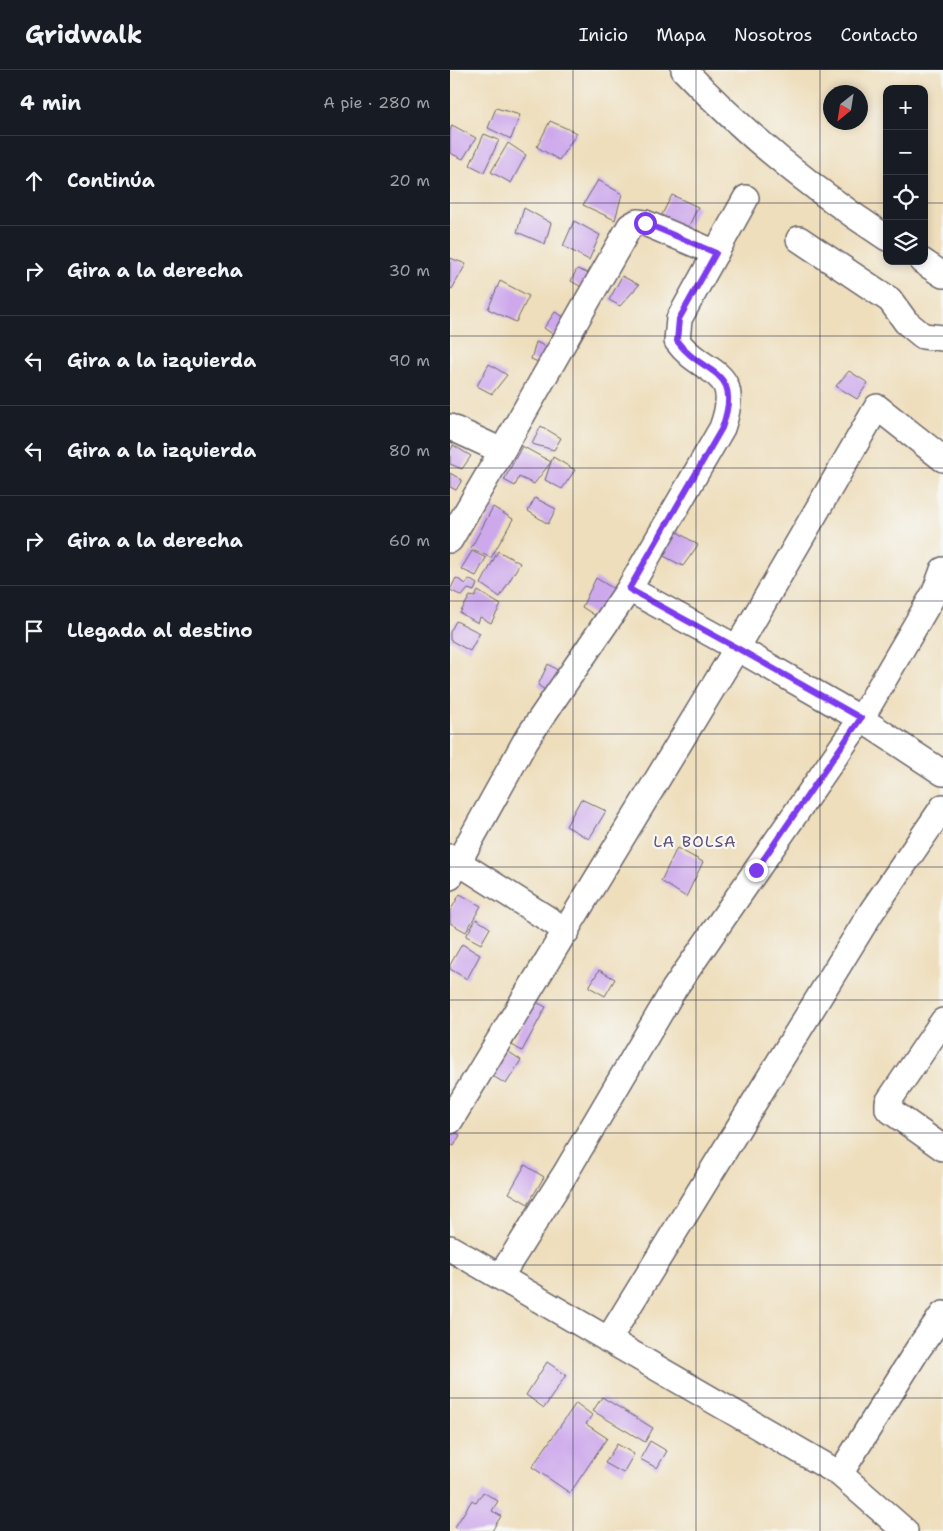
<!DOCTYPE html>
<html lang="es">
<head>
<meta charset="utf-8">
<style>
	body { margin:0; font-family:"Shantell Sans",sans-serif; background:#242831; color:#f1f3f6 }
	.controls { position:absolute; right:15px; top:15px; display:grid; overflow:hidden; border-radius:10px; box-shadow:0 2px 8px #0003 }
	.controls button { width:45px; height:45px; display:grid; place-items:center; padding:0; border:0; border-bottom:1px solid #363941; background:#171b24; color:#f1f3f6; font:25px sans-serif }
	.compass { position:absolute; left:373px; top:15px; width:45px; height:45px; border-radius:50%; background:#171b24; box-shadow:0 2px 8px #0003; rotate:210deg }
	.stop { position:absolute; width:15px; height:15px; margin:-11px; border:4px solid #7c3aed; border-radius:50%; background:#fff }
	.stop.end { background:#7c3aed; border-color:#fff; box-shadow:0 1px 5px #0008 }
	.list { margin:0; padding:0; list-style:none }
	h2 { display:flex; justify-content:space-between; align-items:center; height:65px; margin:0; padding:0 20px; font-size:21px }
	h2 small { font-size:16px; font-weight:400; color:#9ea1a6 }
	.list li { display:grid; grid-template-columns:32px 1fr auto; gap:15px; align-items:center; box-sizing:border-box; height:90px; padding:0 20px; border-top:1px solid #363941 }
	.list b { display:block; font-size:19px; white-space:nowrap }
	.list em { font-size:16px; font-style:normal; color:#9ea1a6 }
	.icon { flex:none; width:28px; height:28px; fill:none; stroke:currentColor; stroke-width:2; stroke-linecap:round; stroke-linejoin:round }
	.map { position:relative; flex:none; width:493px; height:1461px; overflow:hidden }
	header { display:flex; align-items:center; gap:30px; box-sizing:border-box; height:70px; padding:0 25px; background:#171b24; border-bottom:1px solid #363941 }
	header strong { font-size:24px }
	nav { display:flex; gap:28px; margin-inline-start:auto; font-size:18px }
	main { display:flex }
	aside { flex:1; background:#171b24 }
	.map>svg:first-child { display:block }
	.building { fill:#cda9ec }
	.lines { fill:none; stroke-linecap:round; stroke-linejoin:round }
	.minor-casing { stroke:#696468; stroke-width:28 }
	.minor { stroke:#fff; stroke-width:25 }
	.route { stroke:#7c3aed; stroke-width:6 }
	.grid { fill:none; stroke:#22223b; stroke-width:1; stroke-opacity:0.55 }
	.labels { text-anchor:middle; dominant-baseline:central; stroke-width:4.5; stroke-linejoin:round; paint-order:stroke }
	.neighbourhood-label { font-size:16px; letter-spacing:1px; fill:#5e5179; stroke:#f6f6f2 }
</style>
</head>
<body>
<header>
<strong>Gridwalk</strong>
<nav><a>Inicio</a><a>Mapa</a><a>Nosotros</a><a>Contacto</a></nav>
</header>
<main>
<aside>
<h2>4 min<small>A pie · 280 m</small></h2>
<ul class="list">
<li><svg class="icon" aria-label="ahead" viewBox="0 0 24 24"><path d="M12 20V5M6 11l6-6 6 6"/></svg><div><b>Continúa</b></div><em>20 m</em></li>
<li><svg class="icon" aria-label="right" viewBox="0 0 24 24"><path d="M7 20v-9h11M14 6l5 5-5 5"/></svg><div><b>Gira a la derecha</b></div><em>30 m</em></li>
<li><svg class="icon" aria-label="left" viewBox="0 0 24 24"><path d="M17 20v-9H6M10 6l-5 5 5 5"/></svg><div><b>Gira a la izquierda</b></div><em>90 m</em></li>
<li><svg class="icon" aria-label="left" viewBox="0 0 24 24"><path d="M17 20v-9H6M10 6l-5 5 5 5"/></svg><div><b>Gira a la izquierda</b></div><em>80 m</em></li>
<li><svg class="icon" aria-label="right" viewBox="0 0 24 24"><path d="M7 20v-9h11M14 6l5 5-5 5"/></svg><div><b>Gira a la derecha</b></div><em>60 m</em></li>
<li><svg class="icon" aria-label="arrive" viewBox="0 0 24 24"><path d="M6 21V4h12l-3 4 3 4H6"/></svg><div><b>Llegada al destino</b></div></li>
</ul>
</aside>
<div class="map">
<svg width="493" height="1461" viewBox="0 0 493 1461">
	<rect width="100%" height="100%" fill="#f6f6f2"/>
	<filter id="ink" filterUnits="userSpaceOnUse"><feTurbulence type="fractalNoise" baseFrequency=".02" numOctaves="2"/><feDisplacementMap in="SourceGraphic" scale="10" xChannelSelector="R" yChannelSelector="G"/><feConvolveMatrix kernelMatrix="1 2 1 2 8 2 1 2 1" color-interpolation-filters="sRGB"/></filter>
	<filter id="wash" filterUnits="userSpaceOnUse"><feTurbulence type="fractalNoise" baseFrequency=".0096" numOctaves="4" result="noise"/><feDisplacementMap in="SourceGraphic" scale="20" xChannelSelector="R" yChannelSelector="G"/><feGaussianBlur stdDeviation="1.12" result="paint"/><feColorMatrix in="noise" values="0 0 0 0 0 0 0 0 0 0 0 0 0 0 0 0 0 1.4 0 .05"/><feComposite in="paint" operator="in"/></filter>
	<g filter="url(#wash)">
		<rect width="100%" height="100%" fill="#eedebc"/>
		<g id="blocks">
			<path class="building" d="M 46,38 L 70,45 L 61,69 L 38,58 Z
				M 100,51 L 127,63 L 109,90 L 87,77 Z
				M 2,55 L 26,68 L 13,89 L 0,83 L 0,61 Z
				M 34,64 L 49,70 L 34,102 L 20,95 Z
				M 58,73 L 76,85 L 61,113 L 41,102 Z
				M 148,110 L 172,124 L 165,150 L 133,135 Z
				M 222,125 L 248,137 L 235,164 L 210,148 Z
				M 74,138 L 101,153 L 95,174 L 67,162 Z
				M 124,151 L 150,165 L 139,190 L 113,176 Z
				M 0,188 L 16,194 L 2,219 L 0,218 Z
				M 127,199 L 148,207 L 142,223 L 121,211 Z
				M 172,206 L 189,215 L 170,236 L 159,230 Z
				M 50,211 L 79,226 L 66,252 L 38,239 Z
				M 105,242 L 121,251 L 108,268 L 94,258 Z
				M 86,272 L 99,278 L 93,294 L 81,289 Z
				M 39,294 L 57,305 L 42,324 L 27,316 Z
				M 399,301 L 418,313 L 407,329 L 386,316 Z
				M 91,356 L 111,368 L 104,380 L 82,374 Z
				M 3,375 L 21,386 L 12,399 L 0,394 L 0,382 Z
				M 72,376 L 101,392 L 103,387 L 125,400 L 112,419 L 95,410 L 101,392 L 84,414 L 69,407 L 65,416 L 54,410 Z
				M 0,403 L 12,410 L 6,420 L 0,417 Z
				M 85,428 L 106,439 L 98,454 L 78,441 Z
				M 43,437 L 63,449 L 41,488 L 21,478 Z
				M 218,456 L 248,475 L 233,496 L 204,481 Z
				M 22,481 L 36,488 L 26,506 L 11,499 Z
				M 48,481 L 70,493 L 50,527 L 31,514 Z
				M 6,508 L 16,514 L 19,509 L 27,514 L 24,521 L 18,519 L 12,526 L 0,520 Z
				M 146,508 L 169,522 L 152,550 L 132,537 Z
				M 28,521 L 51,535 L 41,553 L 30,547 L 28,553 L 10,543 L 20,526 L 25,527 Z
				M 6,551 L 30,563 L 20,581 L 0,570 L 0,562 Z
				M 98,594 L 113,604 L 103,626 L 88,615 Z
				M 131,729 L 156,741 L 139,769 L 116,756 Z
				M 227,778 L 253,792 L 236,827 L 211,811 Z
				M 10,824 L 31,836 L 16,862 L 0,853 L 0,841 Z
				M 26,849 L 40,858 L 31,874 L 16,866 Z
				M 12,874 L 30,885 L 17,909 L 0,899 L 0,895 Z
				M 149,900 L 165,909 L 155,926 L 139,917 Z
				M 86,932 L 96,937 L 72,981 L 62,975 Z
				M 56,980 L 71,990 L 56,1014 L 41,1005 Z
				M 0,1060 L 10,1065 L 4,1076 L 0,1074 Z
				M 75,1095 L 94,1107 L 78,1134 L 59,1123 Z
				M 97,1292 L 116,1305 L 94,1338 L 76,1325 Z
				M 152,1327 L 203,1358 L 195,1372 L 143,1341 Z
				M 126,1333 L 142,1345 L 136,1354 L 157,1368 L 120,1423 L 82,1397 Z
				M 200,1371 L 217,1381 L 207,1398 L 190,1389 Z
				M 167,1374 L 184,1384 L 173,1403 L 155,1393 Z
				M 33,1422 L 48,1431 L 42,1441 L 51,1446 L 42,1461 L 11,1461 L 5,1457 L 22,1430 L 26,1433 Z"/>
		</g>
	</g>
	<g filter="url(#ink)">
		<use href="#blocks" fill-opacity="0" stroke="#696468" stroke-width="1"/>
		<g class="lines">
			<defs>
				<path id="minor" d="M 234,0 C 295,64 363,120 437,168
					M 349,169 L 440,230 L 456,252 L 473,266 L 493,268
					M 472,191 L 493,205
					M 0,357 L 52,381
					M 0,470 L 52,381 L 180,156 L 187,152 L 195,153 L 266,183
					M 179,519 L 287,578 L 411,649 L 485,522 L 493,500
					M 0,787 L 117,861
					M 0,807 L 76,670 L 179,519 L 272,358 C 294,296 253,307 227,271 L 229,249 L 296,128
					M 493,951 L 438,1032 L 438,1039 L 493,1078
					M 0,1051 L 287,578 L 427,337 L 493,389
					M 0,1178 L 390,1404 L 455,1461
					M 50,1207 L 115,1104 L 224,919 L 411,649 L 493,703
					M 158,1270 L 422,841 L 493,737
					M 390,1404 L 468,1279 L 493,1244"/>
			</defs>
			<use href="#minor" class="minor-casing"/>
			<use href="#minor" class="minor"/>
		</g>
	</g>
	<g class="lines" filter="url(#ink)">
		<path class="route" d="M 195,153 L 266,183 L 229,249 L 227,271 C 253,307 294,296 272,358 L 179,519 L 287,578 L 411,648 L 306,800"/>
	</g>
	<path class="grid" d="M 123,0 L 123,1461M 246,0 L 246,1461M 370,0 L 370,1461M 0,133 L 437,133M 474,133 L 493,133M 0,266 L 493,266M 0,398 L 493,398M 0,531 L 493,531M 0,664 L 493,664M 0,797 L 493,797M 0,930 L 493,930M 0,1063 L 493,1063M 0,1195 L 493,1195M 0,1328 L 493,1328"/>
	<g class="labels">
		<g class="neighbourhood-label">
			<text x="245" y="771">LA BOLSA</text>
		</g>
	</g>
</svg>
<div class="controls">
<button>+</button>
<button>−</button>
<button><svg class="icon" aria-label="locate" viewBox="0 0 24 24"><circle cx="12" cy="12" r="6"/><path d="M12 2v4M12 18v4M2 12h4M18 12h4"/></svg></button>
<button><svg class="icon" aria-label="layers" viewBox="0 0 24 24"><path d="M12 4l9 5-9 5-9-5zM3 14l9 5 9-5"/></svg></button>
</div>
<svg class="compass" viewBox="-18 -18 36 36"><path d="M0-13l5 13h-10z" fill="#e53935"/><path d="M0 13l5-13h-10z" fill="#9ea1a6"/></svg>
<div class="stop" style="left:195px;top:153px"></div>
<div class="stop end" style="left:306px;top:800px"></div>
</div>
</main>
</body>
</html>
